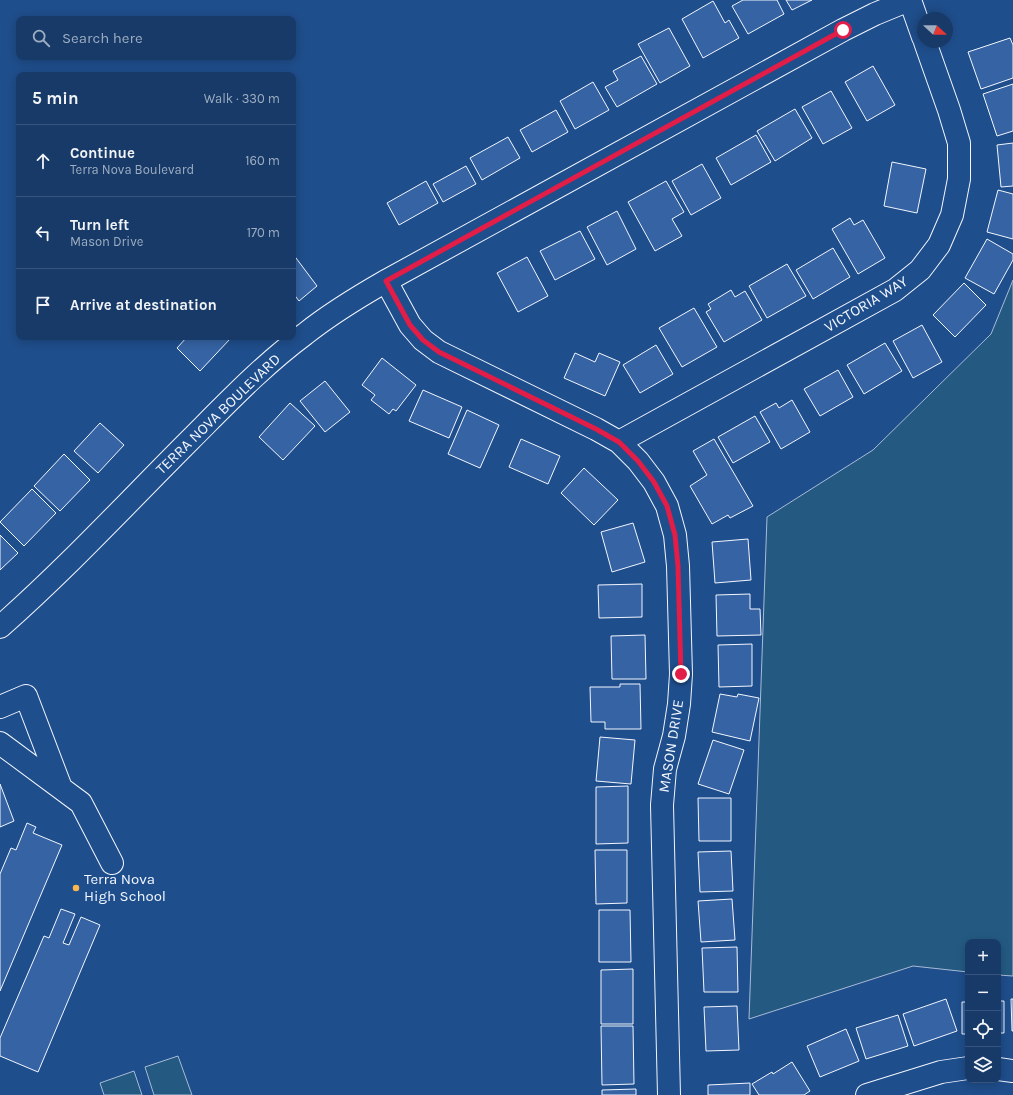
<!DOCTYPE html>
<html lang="en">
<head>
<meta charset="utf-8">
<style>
	body { margin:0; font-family:Karla,sans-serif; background:#20416f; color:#f1f3f6 }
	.controls { position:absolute; right:12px; bottom:12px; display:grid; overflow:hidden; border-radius:8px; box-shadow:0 2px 10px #0003 }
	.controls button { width:36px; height:36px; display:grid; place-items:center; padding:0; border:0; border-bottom:1px solid #36547d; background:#173a69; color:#f1f3f6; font:20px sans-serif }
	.compass { position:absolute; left:917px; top:12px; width:36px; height:36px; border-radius:50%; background:#173a69; box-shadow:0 2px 10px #0003; rotate:112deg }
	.stop { position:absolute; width:12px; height:12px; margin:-9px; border:3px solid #e11d48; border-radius:50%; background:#fff }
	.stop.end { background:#e11d48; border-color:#fff; box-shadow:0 1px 4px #0008 }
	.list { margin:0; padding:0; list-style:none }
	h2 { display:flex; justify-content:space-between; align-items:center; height:52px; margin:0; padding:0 16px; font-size:17px }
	h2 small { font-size:13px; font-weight:400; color:#9eadc0 }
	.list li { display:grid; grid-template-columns:26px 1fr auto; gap:12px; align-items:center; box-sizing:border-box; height:72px; padding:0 16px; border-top:1px solid #36547d }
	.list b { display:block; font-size:15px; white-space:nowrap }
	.list p { margin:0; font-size:13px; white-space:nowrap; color:#9eadc0 }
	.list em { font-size:13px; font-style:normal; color:#9eadc0 }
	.icon { flex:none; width:22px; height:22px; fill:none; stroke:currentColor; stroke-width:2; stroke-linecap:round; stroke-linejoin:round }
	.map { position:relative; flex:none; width:1013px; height:1095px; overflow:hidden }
	.search { position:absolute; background:#173a69; box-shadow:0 2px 10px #0003; left:16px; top:16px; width:280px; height:44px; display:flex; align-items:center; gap:10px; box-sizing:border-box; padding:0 14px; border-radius:8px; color:#9eadc0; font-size:15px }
	.panel { position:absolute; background:#173a69; box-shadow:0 2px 10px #0003; left:16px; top:72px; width:280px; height:268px; border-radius:8px }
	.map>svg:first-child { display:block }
	.green { fill:#245a82; stroke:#a8bbd7 }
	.building { fill:#3563a3; stroke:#f2f6ff }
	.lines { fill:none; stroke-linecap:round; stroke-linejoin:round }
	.minor-casing { stroke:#f2f6ff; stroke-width:24 }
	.minor { stroke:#1f4e8c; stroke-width:22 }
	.route { stroke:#e11d48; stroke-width:5 }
	.poi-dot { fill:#ffb74d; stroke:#1f4e8c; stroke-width:1.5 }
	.labels { text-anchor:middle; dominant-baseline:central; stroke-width:3; stroke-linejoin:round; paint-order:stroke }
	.street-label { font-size:15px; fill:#f2f6ff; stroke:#1f4e8c }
	.poi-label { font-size:15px; fill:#f2f6ff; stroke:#1f4e8c; text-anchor:start }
</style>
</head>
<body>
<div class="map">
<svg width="1013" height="1095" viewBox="0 0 1013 1095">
	<rect width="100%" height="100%" fill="#1f4e8c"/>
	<path class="green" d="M 1013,280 L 1013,976 L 998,975 L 998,942 L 968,942 L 968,972 L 913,966 L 749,1019 L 767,517 L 873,450 L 991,334 Z
		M 178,1056 L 192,1095 L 154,1095 L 145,1067 Z
		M 134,1071 L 142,1095 L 104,1095 L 100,1083 Z"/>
	<path class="building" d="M 743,0 L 777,0 L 784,14 L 748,34 L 732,6 Z
		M 786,0 L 812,0 L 792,10 Z
		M 713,1 L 725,23 L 729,20 L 739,38 L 703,58 L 682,19 Z
		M 669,28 L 690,66 L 660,83 L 638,44 Z
		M 1010,38 L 1013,45 L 1013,78 L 981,89 L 968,52 Z
		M 641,56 L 657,84 L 617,107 L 605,87 L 618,80 L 613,71 Z
		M 873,66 L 895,105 L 867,121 L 845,82 Z
		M 593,82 L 609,110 L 575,129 L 560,101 Z
		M 1013,84 L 1013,131 L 997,136 L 983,94 Z
		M 831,91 L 852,128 L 823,144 L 802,107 Z
		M 795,109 L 812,138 L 775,161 L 757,131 Z
		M 556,110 L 568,132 L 532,152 L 520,130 Z
		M 756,135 L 771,162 L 731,185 L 716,158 Z
		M 508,137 L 520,158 L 482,180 L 470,158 Z
		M 1013,143 L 1013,186 L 1001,187 L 997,145 Z
		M 892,162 L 926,169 L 917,213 L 884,206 Z
		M 702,164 L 721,198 L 691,215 L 672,181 Z
		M 466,166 L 476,184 L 443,202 L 433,184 Z
		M 426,181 L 438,203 L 399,225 L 387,203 Z
		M 666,181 L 684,212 L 672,219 L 682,236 L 655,251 L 628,202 Z
		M 998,190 L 1013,194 L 1013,239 L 987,232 Z
		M 617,211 L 636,249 L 607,265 L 587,227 Z
		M 850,218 L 854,225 L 863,220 L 885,258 L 858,274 L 832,229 Z
		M 580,231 L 595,259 L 555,280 L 540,251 Z
		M 987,239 L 1013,254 L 1013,260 L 994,294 L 965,278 Z
		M 833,248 L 850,277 L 813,299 L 796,270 Z
		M 293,254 L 317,286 L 299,301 L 293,293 Z
		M 527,257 L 548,296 L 518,312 L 497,273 Z
		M 787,264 L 806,296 L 767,318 L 749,286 Z
		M 964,283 L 986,305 L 955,337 L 933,315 Z
		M 731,290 L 735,297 L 745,291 L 762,320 L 724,342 L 706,312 L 711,309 L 708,304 Z
		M 694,308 L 717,347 L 682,367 L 659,328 Z
		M 922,325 L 942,362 L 913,378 L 893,341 Z
		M 187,337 L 227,337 L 230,339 L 200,371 L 177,348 Z
		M 885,343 L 902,371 L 864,394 L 847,365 Z
		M 656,345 L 673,374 L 640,393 L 623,365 Z
		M 575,353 L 595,362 L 599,353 L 620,362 L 605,396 L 564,378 Z
		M 382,358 L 416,385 L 396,411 L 393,409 L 389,414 L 371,400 L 375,395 L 362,385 Z
		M 838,370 L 853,397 L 820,416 L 804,389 Z
		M 325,381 L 350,412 L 325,432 L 300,401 Z
		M 423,390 L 462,407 L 449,438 L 409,421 Z
		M 792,400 L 810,432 L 781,449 L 760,412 L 776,403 L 779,408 Z
		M 290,403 L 315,426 L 283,460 L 259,437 Z
		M 467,410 L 499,425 L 480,468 L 448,454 Z
		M 755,416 L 770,442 L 733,463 L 718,437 Z
		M 100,423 L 124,445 L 98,473 L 74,451 Z
		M 521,439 L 560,456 L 548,484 L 509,467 Z
		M 714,439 L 753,506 L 730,518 L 728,515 L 712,524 L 690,486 L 707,475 L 693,451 Z
		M 64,454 L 90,480 L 60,511 L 34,486 Z
		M 584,468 L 618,500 L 594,525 L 561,493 Z
		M 32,489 L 56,513 L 24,546 L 0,522 Z
		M 633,523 L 645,562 L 612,572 L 601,532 Z
		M 0,535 L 18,553 L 0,570 Z
		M 748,539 L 751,580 L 715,583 L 712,542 Z
		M 642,584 L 642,617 L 599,618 L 598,585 Z
		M 750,594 L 750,609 L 760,609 L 761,635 L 717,636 L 716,595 Z
		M 645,635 L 646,679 L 612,679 L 611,636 Z
		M 752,644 L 752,686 L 719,687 L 718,645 Z
		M 620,684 L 640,684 L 641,729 L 605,729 L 605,722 L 591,722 L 590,687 L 620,687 Z
		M 720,694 L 737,697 L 738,694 L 759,698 L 750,741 L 712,732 Z
		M 600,737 L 635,740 L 631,784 L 596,781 Z
		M 713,740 L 744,750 L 729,794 L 698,784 Z
		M 0,784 L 14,821 L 0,827 Z
		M 628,786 L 628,843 L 596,844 L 596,787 Z
		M 698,798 L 731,798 L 731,841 L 699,841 Z
		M 27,823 L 36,827 L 33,833 L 62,845 L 0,991 L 0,874 L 11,848 L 16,850 Z
		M 595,850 L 627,850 L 627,903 L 596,904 Z
		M 731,851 L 733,891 L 700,892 L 698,852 Z
		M 732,899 L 735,940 L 701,942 L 698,901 Z
		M 61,909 L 75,914 L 63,943 L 69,945 L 81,917 L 100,925 L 38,1072 L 0,1056 L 0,1038 L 44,936 L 49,938 Z
		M 599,910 L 630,910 L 631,962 L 599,962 Z
		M 737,947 L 738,992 L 704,992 L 702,948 Z
		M 633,969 L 633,1024 L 601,1024 L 601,970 Z
		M 946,999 L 957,1031 L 914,1046 L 903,1014 Z
		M 1011,999 L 1013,999 L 1013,1031 L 1012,1031 Z
		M 998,1001 L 1004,1001 L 1004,1033 L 998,1033 Z
		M 962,1002 L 968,1002 L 968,1034 L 962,1034 Z
		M 737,1006 L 739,1050 L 706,1051 L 704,1007 Z
		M 898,1015 L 908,1046 L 866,1059 L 856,1028 Z
		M 601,1026 L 633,1026 L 634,1084 L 602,1085 Z
		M 846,1029 L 859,1061 L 820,1077 L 807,1046 Z
		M 792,1062 L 810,1091 L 804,1095 L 759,1095 L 752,1084 L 772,1072 L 773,1074 Z
		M 750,1083 L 750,1095 L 708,1095 L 708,1085 Z
		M 636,1089 L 636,1095 L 602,1095 L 602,1090 Z"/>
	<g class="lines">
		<defs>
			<path id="minor" d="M 910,0 L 923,37
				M 386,281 L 410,325 L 423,340 L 439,352 L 596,429 L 619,442 L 638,461 L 654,482 L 667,506 L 675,535 L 678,566 L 681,674 L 679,704 L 674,736 L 665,769 L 662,805 L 669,1095
				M 619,442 L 895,290 L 920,270 L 939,245 L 952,215 L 959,179 L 959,143 L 949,110 L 925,42
				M 0,627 C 67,568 127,503 190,440 C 227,403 263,365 305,334 C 330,314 358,297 386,281 L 843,30 L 875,14 L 909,0
				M 0,707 L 26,696 L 61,788
				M 0,743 L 81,803 L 112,863
				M 998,1069 L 1013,1071
				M 867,1095 L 941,1072 L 968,1068"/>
		</defs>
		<use href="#minor" class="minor-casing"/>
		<use href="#minor" class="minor"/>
	</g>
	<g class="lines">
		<path class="route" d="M 681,674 L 678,566 L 675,535 L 667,506 L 654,482 L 638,461 L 619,442 L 596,429 L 439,352 L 423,340 L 410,325 L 386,281 L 843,30"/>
	</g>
	<circle class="poi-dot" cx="76" cy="888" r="4"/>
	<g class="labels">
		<g class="street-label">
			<text transform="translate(866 304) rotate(-31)">VICTORIA WAY</text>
			<text transform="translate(218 414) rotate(-44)">TERRA NOVA BOULEVARD</text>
			<text transform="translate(671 746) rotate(-81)">MASON DRIVE</text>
		</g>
		<g class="poi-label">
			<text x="84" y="879">Terra Nova<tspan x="84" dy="17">High School</tspan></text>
		</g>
	</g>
</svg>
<div class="controls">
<button>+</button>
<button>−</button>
<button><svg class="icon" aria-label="locate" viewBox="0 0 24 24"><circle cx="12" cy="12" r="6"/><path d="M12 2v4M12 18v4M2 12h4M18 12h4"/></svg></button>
<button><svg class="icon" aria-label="layers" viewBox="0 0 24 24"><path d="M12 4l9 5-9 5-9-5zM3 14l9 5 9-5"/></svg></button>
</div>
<svg class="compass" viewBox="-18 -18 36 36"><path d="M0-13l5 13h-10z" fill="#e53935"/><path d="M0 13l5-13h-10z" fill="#9eadc0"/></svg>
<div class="stop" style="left:843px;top:30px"></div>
<div class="stop end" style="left:681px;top:674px"></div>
<div class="search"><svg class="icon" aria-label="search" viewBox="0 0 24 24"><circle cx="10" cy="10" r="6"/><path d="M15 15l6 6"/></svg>Search here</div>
<section class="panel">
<h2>5 min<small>Walk · 330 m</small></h2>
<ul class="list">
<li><svg class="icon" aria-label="ahead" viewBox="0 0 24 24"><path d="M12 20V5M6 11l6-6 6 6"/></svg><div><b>Continue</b><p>Terra Nova Boulevard</p></div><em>160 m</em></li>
<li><svg class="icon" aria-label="left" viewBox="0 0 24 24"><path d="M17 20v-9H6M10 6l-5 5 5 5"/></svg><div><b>Turn left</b><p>Mason Drive</p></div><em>170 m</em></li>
<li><svg class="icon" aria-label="arrive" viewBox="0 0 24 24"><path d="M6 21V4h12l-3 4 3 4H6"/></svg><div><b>Arrive at destination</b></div></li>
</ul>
</section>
</div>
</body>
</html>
